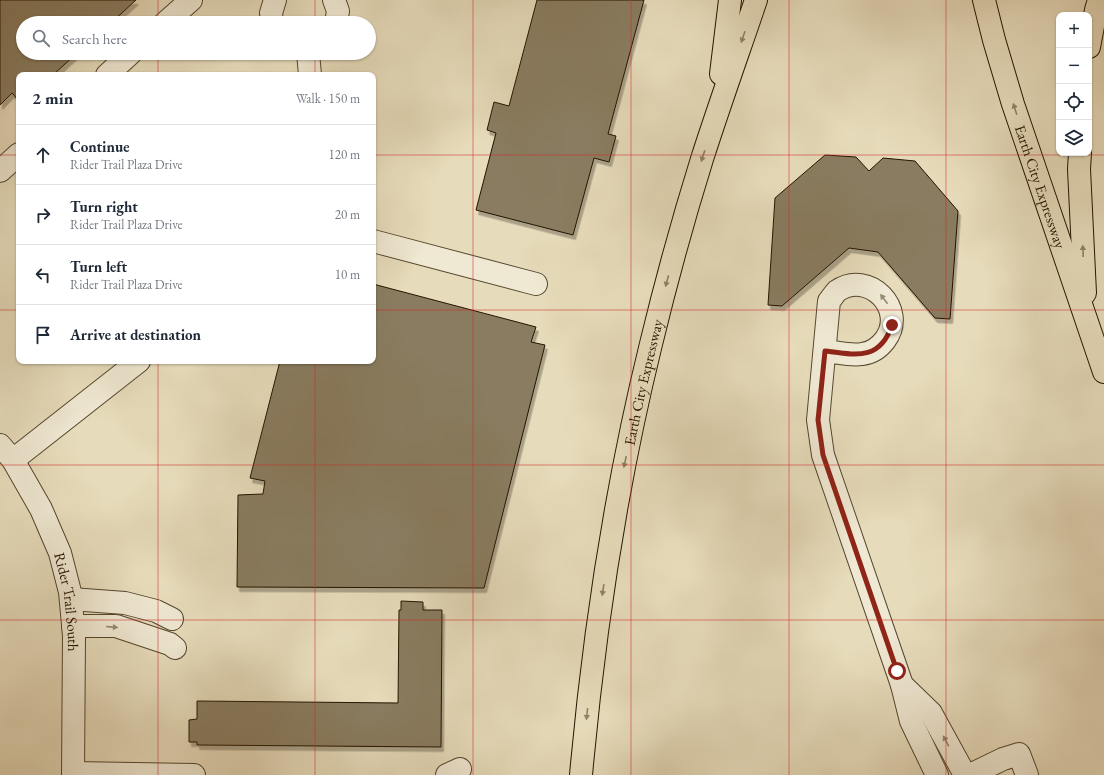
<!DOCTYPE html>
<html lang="en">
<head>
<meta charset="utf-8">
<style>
	body { margin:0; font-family:"EB Garamond",serif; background:#f2f2f3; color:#1f2937 }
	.controls { position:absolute; right:12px; top:12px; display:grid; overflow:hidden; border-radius:8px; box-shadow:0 1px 3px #0004 }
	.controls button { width:36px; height:36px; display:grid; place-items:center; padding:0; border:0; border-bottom:1px solid #e0e1e3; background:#fff; color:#1f2937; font:20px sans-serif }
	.stop { position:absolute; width:12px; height:12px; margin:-9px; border:3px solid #8f2418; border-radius:50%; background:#fff }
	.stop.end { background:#8f2418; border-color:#fff; box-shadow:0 1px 4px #0008 }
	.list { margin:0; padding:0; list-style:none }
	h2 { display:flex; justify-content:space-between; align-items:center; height:52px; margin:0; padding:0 16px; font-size:17px }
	h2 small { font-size:13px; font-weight:400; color:#747a83 }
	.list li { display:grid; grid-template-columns:26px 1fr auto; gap:12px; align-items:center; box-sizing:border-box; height:60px; padding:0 16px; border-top:1px solid #e0e1e3 }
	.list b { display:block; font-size:15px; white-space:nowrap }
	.list p { margin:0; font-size:13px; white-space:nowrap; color:#747a83 }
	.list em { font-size:13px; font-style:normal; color:#747a83 }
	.icon { flex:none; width:22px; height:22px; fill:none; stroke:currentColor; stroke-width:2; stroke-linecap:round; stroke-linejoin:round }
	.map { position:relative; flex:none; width:1104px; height:775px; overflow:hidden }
	.search { position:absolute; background:#fff; box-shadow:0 1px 3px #0004; left:16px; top:16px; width:360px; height:44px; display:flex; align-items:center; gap:10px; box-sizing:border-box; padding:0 14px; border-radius:22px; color:#747a83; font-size:15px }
	.panel { position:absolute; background:#fff; box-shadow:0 1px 3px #0004; left:16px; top:72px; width:360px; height:292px; border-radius:8px }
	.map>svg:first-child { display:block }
	.building { fill:#897b61; stroke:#251400; filter:url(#shadow) }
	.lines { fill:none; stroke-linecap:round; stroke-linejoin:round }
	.minor-casing { stroke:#55462e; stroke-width:24 }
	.highway-casing { stroke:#251400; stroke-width:24 }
	.minor { stroke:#efe8d2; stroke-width:22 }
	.highway { stroke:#e6dbba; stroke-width:22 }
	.oneway { fill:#8f8166 }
	.oneway2 { fill:#948974 }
	.route { stroke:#8f2418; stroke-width:5 }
	.grid { fill:none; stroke:#d62828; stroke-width:1; stroke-opacity:0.55 }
	.labels { text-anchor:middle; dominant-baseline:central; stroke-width:3; stroke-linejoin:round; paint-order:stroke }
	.street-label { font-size:15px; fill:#251400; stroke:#efe8d2 }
</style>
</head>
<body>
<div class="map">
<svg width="1104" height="775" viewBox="0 0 1104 775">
	<defs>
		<filter id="shadow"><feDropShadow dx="2.5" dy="4.5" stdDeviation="0" flood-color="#0004"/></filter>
	</defs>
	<rect width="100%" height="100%" fill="#e6dbba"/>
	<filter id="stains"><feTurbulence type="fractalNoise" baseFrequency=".005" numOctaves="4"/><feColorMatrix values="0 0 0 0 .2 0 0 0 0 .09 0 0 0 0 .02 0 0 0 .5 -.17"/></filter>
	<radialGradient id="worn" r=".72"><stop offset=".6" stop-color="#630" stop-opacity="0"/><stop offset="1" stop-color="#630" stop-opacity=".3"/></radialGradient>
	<path class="building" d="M 0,0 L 136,0 L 111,23 L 23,23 L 23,53 L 77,53 L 53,75 L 19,75 L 19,101 L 12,93 L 0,105 Z
		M 537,0 L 644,0 L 608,134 L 616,136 L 609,162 L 594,158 L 573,235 L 476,210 L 496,133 L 487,130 L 494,102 L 509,106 Z
		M 825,155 L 856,157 L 869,171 L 883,158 L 915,161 L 958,211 L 950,319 L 935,318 L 878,252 L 849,248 L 782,306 L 768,305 L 775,198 Z
		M 373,284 L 536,327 L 531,342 L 545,345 L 484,588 L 237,587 L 238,495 L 263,494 L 265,481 L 250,478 L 280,361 L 373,361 Z
		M 401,601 L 423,602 L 423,610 L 442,610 L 441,747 L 197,745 L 197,742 L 189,742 L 189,720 L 197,719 L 197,701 L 398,703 L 399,610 L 401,610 Z"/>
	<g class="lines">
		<defs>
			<g id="minor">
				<path d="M 334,0 L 338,11 L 336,23"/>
				<path d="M 165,23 L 191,0"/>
				<path d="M 272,23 L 271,13 L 275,0"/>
				<path d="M 308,53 L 310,75"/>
				<path d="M 107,75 L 131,53"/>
				<path d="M 0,171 L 19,154"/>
				<path d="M 373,241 L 536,284"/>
				<path d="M 825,351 C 837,352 850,356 862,354 C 871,353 879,348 885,340 C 908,309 868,269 837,291 C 834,294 832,298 829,301 L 818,420 L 823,455 L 902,685 L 911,721 L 937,775"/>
				<path id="s1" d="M 0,445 L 13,460 L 41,509 L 60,553 L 70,592 L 74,636 L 73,775"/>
				<path d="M 13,460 L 139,361"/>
				<path d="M 71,599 L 125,603 L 156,611 L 172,619"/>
				<path d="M 73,626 L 116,626 L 170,644 L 175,648"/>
				<path d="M 902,685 L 931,713 L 965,775"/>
				<path d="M 73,773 L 194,775"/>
				<path d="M 447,775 L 460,769"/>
				<path d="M 970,775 L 1003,759 L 1019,754 L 1027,775"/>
			</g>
			<g id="highway">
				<path id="s2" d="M 984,0 L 994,40 L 1013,104 L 1104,372"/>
				<path d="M 1089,47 L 1096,10 L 1099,0"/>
				<path d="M 721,74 L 730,0"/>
				<path d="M 1080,153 L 1079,169 L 1085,293"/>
				<path id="s3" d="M 581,775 C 594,630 616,486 651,344 C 666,282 683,220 702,159 C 719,106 738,53 756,0"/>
			</g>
		</defs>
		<use href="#minor" class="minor-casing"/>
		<use href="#highway" class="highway-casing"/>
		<use href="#minor" class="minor"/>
		<use href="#highway" class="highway"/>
	</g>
	<defs><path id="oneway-solid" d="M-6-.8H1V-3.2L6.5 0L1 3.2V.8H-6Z"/></defs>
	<g class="oneway">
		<use href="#oneway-solid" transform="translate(743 37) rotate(109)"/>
		<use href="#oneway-solid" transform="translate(1015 109) rotate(-108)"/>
		<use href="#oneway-solid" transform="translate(703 156) rotate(108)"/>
		<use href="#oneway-solid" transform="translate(1083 251) rotate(-92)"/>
		<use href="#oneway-solid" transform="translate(667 281) rotate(105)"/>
		<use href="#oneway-solid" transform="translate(625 462) rotate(102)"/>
		<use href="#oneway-solid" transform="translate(603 590) rotate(99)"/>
		<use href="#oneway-solid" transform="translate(587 714) rotate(96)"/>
	</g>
	<g class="oneway2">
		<use href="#oneway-solid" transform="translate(884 299) rotate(-127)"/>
		<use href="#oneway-solid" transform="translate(112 627) rotate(5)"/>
		<use href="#oneway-solid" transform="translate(946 741) rotate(-118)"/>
	</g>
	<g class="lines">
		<path class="route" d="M 892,325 C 880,361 856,355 825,351 L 818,420 L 823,455 L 897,671"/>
	</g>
	<path class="grid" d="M 158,0 L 158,23M 315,0 L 315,23M 473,0 L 473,775M 631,0 L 631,775M 789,0 L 789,775M 946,0 L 946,775M 158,53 L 158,75M 315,53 L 315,75M 0,155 L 19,155M 373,155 L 1104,155M 0,310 L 19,310M 373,310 L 1104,310M 158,361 L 158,775M 315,361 L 315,775M 0,465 L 1104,465M 0,620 L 1104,620"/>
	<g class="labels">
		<g class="street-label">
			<text stroke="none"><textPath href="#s2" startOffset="195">Earth City Expressway</textPath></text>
			<text stroke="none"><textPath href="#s3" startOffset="398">Earth City Expressway</textPath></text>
			<text stroke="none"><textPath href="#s1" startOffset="174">Rider Trail South</textPath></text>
		</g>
	</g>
	<rect width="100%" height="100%" filter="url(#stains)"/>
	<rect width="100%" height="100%" fill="url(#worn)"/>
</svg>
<div class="controls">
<button>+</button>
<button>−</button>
<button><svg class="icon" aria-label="locate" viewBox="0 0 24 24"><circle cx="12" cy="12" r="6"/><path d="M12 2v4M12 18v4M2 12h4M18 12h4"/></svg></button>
<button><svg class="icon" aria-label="layers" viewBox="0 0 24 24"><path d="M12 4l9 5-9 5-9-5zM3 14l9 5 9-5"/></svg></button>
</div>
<div class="stop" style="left:897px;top:671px"></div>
<div class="stop end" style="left:892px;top:325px"></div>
<div class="search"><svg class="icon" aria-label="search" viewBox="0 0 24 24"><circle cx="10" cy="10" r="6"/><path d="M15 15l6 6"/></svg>Search here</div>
<section class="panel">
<h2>2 min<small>Walk · 150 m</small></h2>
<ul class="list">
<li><svg class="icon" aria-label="ahead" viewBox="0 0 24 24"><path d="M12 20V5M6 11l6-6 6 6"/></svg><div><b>Continue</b><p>Rider Trail Plaza Drive</p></div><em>120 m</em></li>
<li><svg class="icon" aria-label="right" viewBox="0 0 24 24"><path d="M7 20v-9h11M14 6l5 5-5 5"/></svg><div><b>Turn right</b><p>Rider Trail Plaza Drive</p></div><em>20 m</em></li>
<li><svg class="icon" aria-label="left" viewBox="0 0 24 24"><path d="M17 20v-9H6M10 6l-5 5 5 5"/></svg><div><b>Turn left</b><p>Rider Trail Plaza Drive</p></div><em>10 m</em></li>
<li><svg class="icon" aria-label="arrive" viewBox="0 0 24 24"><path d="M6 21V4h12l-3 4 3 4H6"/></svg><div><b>Arrive at destination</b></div></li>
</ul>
</section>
</div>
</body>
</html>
